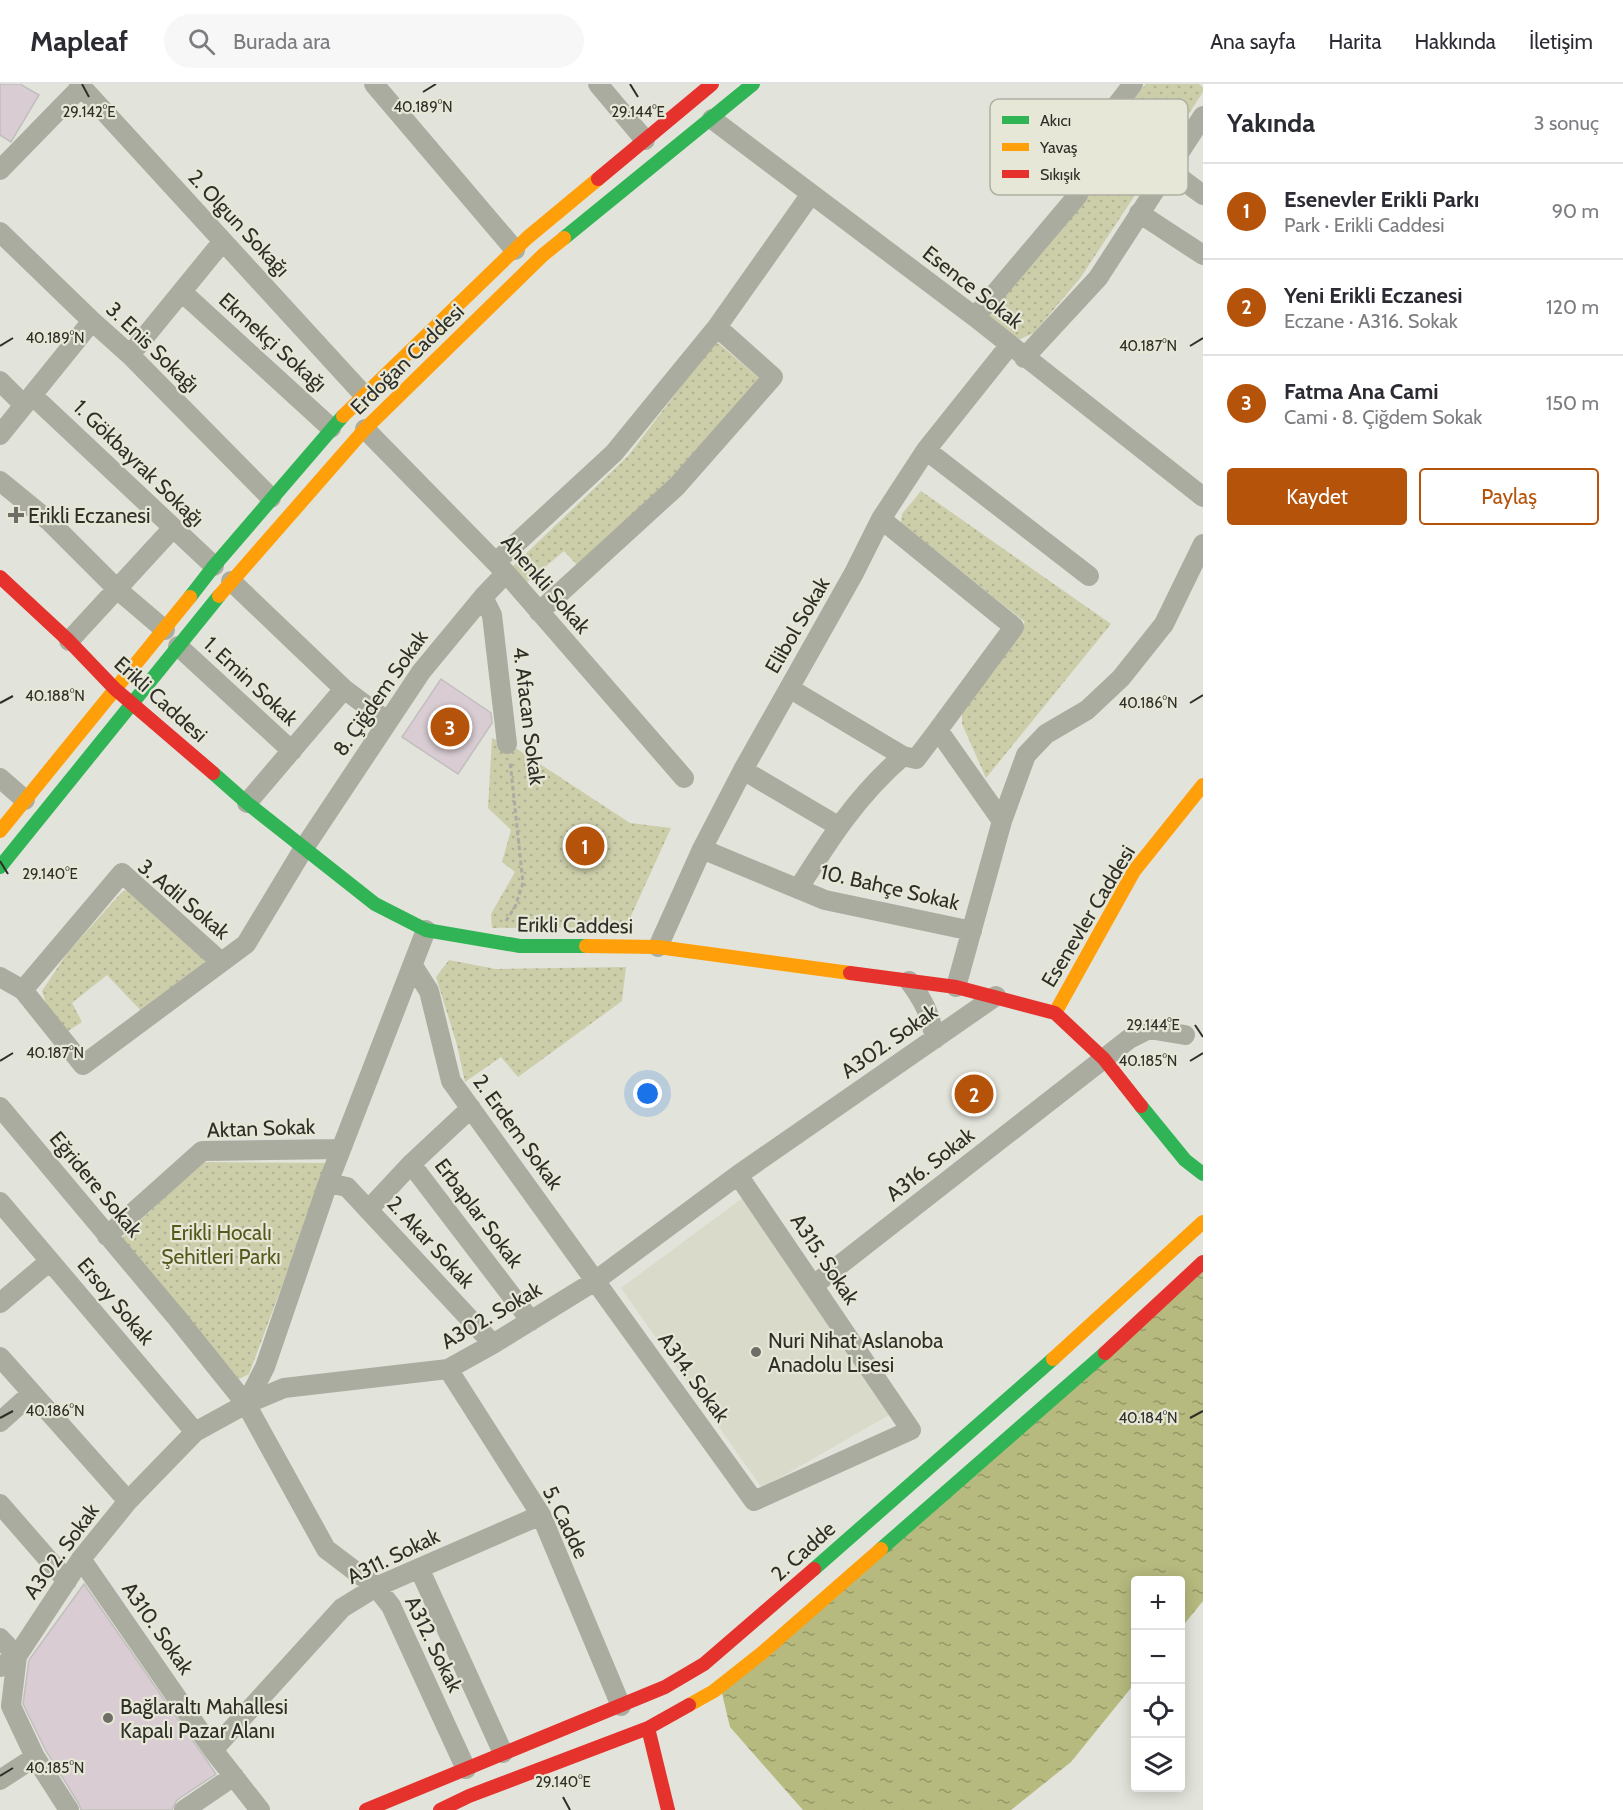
<!DOCTYPE html>
<html lang="tr">
<head>
<meta charset="utf-8">
<style>
	body { margin:0; font-family:Cabin,sans-serif; background:#f7f7f7; color:#2b2b33 }
	.controls { position:absolute; right:18px; bottom:18px; display:grid; overflow:hidden; border-radius:6px; box-shadow:0 3px 15px #0003 }
	.controls button { width:54px; height:54px; display:grid; place-items:center; padding:0; border:0; border-bottom:2px solid #e1e1e2; background:#fff; color:#2b2b33; font:30px sans-serif }
	.you { position:absolute; left:648px; top:1010px; width:21px; height:21px; margin:-15px; border:4px solid #fff; border-radius:50%; background:#1a73e8; box-shadow:0 0 0 9px #1a73e833 }
	.badge { display:grid; place-items:center; width:39px; height:39px; border-radius:50%; background:#b45309; color:#fff; font-size:20px; font-weight:700 }
	.pin { position:absolute; translate:-50% -50%; border:3px solid #fff; box-shadow:0 2px 6px #0006 }
	.list { margin:0; padding:0; list-style:none }
	h2 { display:flex; justify-content:space-between; align-items:center; height:78px; margin:0; padding:0 24px; font-size:26px }
	h2 small { font-size:20px; font-weight:400; color:#7c7c81 }
	.list li { display:grid; grid-template-columns:39px 1fr auto; gap:18px; align-items:center; box-sizing:border-box; height:96px; padding:0 24px; border-top:2px solid #e1e1e2 }
	.list b { display:block; font-size:22px; white-space:nowrap }
	.list p { margin:0; font-size:20px; white-space:nowrap; color:#7c7c81 }
	.list em { font-size:20px; font-style:normal; color:#7c7c81 }
	.actions { display:flex; gap:12px; padding:18px 24px }
	.actions a { flex:1; padding:14px 0; border:2px solid #b45309; border-radius:6px; text-align:center; font-size:21px; color:#b45309 }
	.actions .main { background:#b45309; color:#fff }
	.icon { flex:none; width:33px; height:33px; fill:none; stroke:currentColor; stroke-width:2; stroke-linecap:round; stroke-linejoin:round }
	.map { position:relative; flex:none; width:1203px; height:1726px; overflow:hidden }
	header { display:flex; align-items:center; gap:36px; box-sizing:border-box; height:84px; padding:0 30px; background:#fff; border-bottom:2px solid #e1e1e2 }
	header strong { font-size:28px }
	nav { display:flex; gap:33px; margin-inline-start:auto; font-size:21px }
	.search { width:420px; height:54px; background:#f7f7f7; display:flex; align-items:center; gap:15px; box-sizing:border-box; padding:0 21px; border-radius:33px; color:#7c7c81; font-size:22px }
	main { display:flex }
	aside { flex:1; background:#fff }
	.map>svg:first-child { display:block }
	.built { fill:#d9dac9 }
	.green { fill:url(#green-dots) }
	.water { fill:url(#water-ripples) }
	.building { fill:#d9ccd3; stroke:#c1bfbd; stroke-width:1.5 }
	.lines { fill:none; stroke-linecap:round; stroke-linejoin:round }
	.path { stroke:#aaaba2; stroke-width:3; stroke-dasharray:4.5 3; stroke-linecap:butt }
	.street { stroke:#abaca0; stroke-width:20 }
	.fast { stroke:#30b455; stroke-width:14 }
	.slow { stroke:#ff9f0a; stroke-width:14 }
	.jam { stroke:#e5322d; stroke-width:14 }
	.ticks { fill:none; stroke:#2f2f29; stroke-width:2 }
	.poi-dot { fill:#6e6e67; stroke:#e6e7d6; stroke-width:2 }
	.labels { text-anchor:middle; dominant-baseline:central; stroke-width:4.5; stroke-linejoin:round; paint-order:stroke }
	.street-label { font-size:21px; fill:#2f2f29; stroke:#e6e7d6 }
	.poi-label { font-size:21px; fill:#2f2f29; stroke:#e6e7d6; text-anchor:start }
	.park-label { font-size:21px; fill:#57581c; stroke:#e6e7d6 }
	.key { fill:#e6e7d6; stroke:#afb0a2; stroke-width:1.5 }
	.key-label { font-size:16px; fill:#2f2f29 }
	.ticks-label { font-size:15px; text-anchor:middle; fill:#2f2f29; stroke:#e6e7d6; stroke-width:4.5; stroke-linejoin:round; paint-order:stroke }
</style>
</head>
<body>
<header>
<strong>Mapleaf</strong>
<div class="search"><svg class="icon" aria-label="search" viewBox="0 0 24 24"><circle cx="10" cy="10" r="6"/><path d="M15 15l6 6"/></svg>Burada ara</div>
<nav><a>Ana sayfa</a><a>Harita</a><a>Hakkında</a><a>İletişim</a></nav>
</header>
<main>
<div class="map">
<svg width="1203" height="1726" viewBox="0 0 1203 1726">
	<defs>
		<pattern id="green-dots" width="8" height="8" patternUnits="userSpaceOnUse" patternTransform="scale(1.5)"><rect width="8" height="8" fill="#ccceaa"/><path d="M2 2h.1M6 6h.1" fill="none" stroke="#b0b192" stroke-width="1.8" stroke-linecap="round"/></pattern>
		<pattern id="water-ripples" width="26" height="14" patternUnits="userSpaceOnUse" patternTransform="scale(1.5)"><rect width="26" height="14" fill="#b7ba7e"/><path d="M2 4q2-2 4 0t4 0M15 11q2-2 4 0t4 0" fill="none" stroke="#959867"/></pattern>
	</defs>
	<rect width="100%" height="100%" fill="#e2e3da"/>
	<path class="built" d="M 744,1113 L 889,1331 L 762,1404 L 621,1204 Z"/>
	<path class="green" d="M 1146,0 L 1199,0 L 1203,4 L 1203,8 L 1081,193 L 1034,249 L 1018,256 L 986,231 L 1089,105 L 1075,87 Z
		M 716,257 L 760,295 L 671,399 L 579,483 L 564,467 L 527,498 L 512,483 L 628,372 Z
		M 921,407 L 1111,540 L 986,694 L 962,640 L 962,628 L 1025,538 L 901,439 L 902,430 Z
		M 492,654 L 514,663 L 630,739 L 671,744 L 626,843 L 492,844 L 491,830 L 515,788 L 502,778 L 511,746 L 488,724 Z
		M 129,804 L 203,869 L 206,884 L 142,928 L 107,891 L 72,919 L 82,938 L 65,949 L 46,919 L 42,907 L 68,868 L 121,809 Z
		M 449,876 L 496,885 L 626,883 L 622,917 L 518,993 L 501,973 L 465,998 L 457,961 L 436,893 Z
		M 202,1078 L 328,1079 L 249,1290 L 239,1295 L 122,1154 Z"/>
	<path class="water" d="M 1203,1175 L 1203,1517 L 1181,1544 L 1180,1496 L 1136,1496 L 1135,1599 L 1071,1678 L 1011,1726 L 803,1726 L 730,1643 L 720,1601 Z"/>
	<path class="building" d="M 0,0 L 20,0 L 39,11 L 11,58 L 0,51 Z
		M 441,595 L 491,629 L 492,639 L 458,690 L 402,653 Z
		M 84,1500 L 216,1690 L 177,1716 L 172,1726 L 81,1726 L 79,1720 L 46,1667 L 23,1620 L 29,1576 Z"/>
	<g class="lines">
		<path class="path" d="M 506,837 L 515,823 L 523,799 L 510,677"/>
		<path class="street" d="M 79,0 L 363,310
			M 374,0 L 515,166
			M 598,0 L 645,56
			M 712,35 L 975,233 L 1203,413
			M 1168,85 L 1203,111
			M 0,86 L 81,3
			M 1139,129 L 1203,171
			M 0,148 L 92,237 L 130,271 L 271,414
			M 182,208 L 331,344
			M 975,233 L 1078,111 L 1069,83 L 1133,0
			M 130,271 L 223,157
			M 1024,274 L 1098,194 L 1203,32
			M 0,297 L 24,321
			M 32,311 L 214,482
			M 365,345 L 506,489 L 684,694
			M 0,351 L 92,237
			M 926,366 L 1089,492
			M 0,397 L 49,437 L 118,506 L 165,546
			M 881,435 L 1014,543 L 938,646 L 1002,737
			M 496,478 L 614,369 L 717,243 L 811,110
			M 231,497 L 344,605 L 387,637
			M 483,513 L 492,531 L 507,660
			M 539,528 L 677,402 L 773,293 L 717,243
			M 69,557 L 172,445
			M 178,562 L 292,667
			M 789,604 L 903,672
			M 743,686 L 838,742
			M 0,694 L 25,716
			M 247,719 L 344,605
			M 702,765 L 825,816 L 972,847
			M 798,805 C 831,753 857,712 903,672 L 916,675 L 938,646
			M 658,863 L 702,765 L 743,686 L 854,489 L 881,435 L 926,366 L 1009,262
			M 413,882 L 429,907 L 451,997 L 754,1417 L 911,1346 L 738,1091
			M 0,893 L 23,906 L 83,981 L 246,860 L 304,764 L 421,588 L 483,513 L 506,489
			M 909,897 C 924,917 930,930 935,955
			M 956,903 L 1002,737 L 1026,671 L 1046,650 L 1087,626 L 1121,594 L 1164,540 L 1203,460
			M 23,906 L 122,789 L 221,878
			M 0,1023 L 177,1234 L 246,1320 L 326,1465 L 376,1503 L 391,1522 L 466,1685
			M 411,1080 L 531,1237
			M 328,1099 L 347,1103 L 493,1260
			M 0,1118 L 195,1348
			M 368,1126 L 411,1080 L 471,1024
			M 107,1152 L 202,1067 L 341,1065
			M 814,1201 L 1129,955 L 1149,945 L 1185,951
			M 0,1219 L 50,1177
			M 0,1273 L 128,1417
			M 448,1285 L 541,1431 L 621,1622
			M 246,1320 L 265,1283 L 328,1099 L 426,846
			M 0,1338 L 31,1310
			M 0,1420 L 67,1497
			M 81,1475 L 213,1666 L 260,1726
			M 419,1484 L 503,1669
			M 0,1554 L 17,1572 L 11,1622 L 35,1673 L 69,1726
			M 0,1583 L 17,1572 L 81,1475 L 128,1417 L 195,1348 L 246,1320 L 284,1304 L 448,1285 L 493,1260 L 595,1197 L 738,1091 L 996,912
			M 213,1666 L 342,1524 L 376,1503 L 541,1431
			M 0,1696 L 35,1673
			M 184,1726 L 234,1692"/>
		<path class="fast" d="M 564,154 L 753,0
			M 190,513 L 214,482 L 343,332
			M 213,689 L 247,719 L 375,820 L 426,846 L 520,862 L 586,862
			M 0,783 L 219,512
			M 1141,1022 L 1185,1076 L 1203,1090
			M 881,1465 L 1105,1269
			M 814,1485 L 1053,1275"/>
		<path class="slow" d="M 343,332 L 527,154 L 598,95
			M 219,512 L 365,345 L 543,171 L 564,154
			M 0,747 L 190,513
			M 586,862 L 658,863 L 850,889
			M 1055,929 L 1134,787 L 1203,701
			M 1053,1275 L 1203,1138
			M 689,1621 L 714,1607 L 762,1569 L 881,1465"/>
		<path class="jam" d="M 598,95 L 712,0
			M 0,493 L 69,557 L 115,605 L 213,689
			M 850,889 L 956,903 L 1055,929 L 1104,975 L 1141,1022
			M 1105,1269 L 1203,1178
			M 648,1644 L 668,1726
			M 366,1726 L 665,1603 L 704,1580 L 814,1485
			M 440,1726 L 469,1712 L 648,1644 L 689,1621"/>
	</g>
	<path class="ticks" d="M 82,0 L 89,13M 630,0 L 638,13M 423,8 L 436,0M 0,262 L 13,254M 1190,262 L 1203,254M 0,619 L 13,612M 1190,619 L 1203,611M 0,777 L 8,790M 1195,941 L 1203,953M 0,977 L 13,969M 1190,977 L 1203,969M 0,1334 L 13,1327M 1190,1334 L 1203,1327M 0,1692 L 13,1684M 563,1713 L 570,1726"/>
	<g class="poi-dot">
		<path d="M13 422h6v6h6v6h-6v6h-6v-6h-6v-6h6z"/>
		<circle cx="756" cy="1268" r="6"/>
		<circle cx="108" cy="1634" r="6"/>
	</g>
	<g class="labels">
		<g class="street-label">
			<text transform="translate(239 139) rotate(47)">2. Olgun Sokağı</text>
			<text transform="translate(973 203) rotate(38)">Esence Sokak</text>
			<text transform="translate(273 258) rotate(42)">Ekmekçi Sokağı</text>
			<text transform="translate(153 263) rotate(44)">3. Enis Sokağı</text>
			<text transform="translate(407 275) rotate(-44)">Erdoğan Caddesi</text>
			<text transform="translate(139 379) rotate(44)">1. Gökbayrak Sokağı</text>
			<text transform="translate(546 500) rotate(49)">Ahenkli Sokak</text>
			<text transform="translate(797 541) rotate(-60)">Elibol Sokak</text>
			<text transform="translate(251 597) rotate(43)">1. Emin Sokak</text>
			<text transform="translate(380 609) rotate(-55)">8. Çiğdem Sokak</text>
			<text transform="translate(161 615) rotate(42)">Erikli Caddesi</text>
			<text transform="translate(529 632) rotate(83)">4. Afacan Sokak</text>
			<text transform="translate(890 803) rotate(13)">10. Bahçe Sokak</text>
			<text transform="translate(184 815) rotate(40)">3. Adil Sokak</text>
			<text transform="translate(1088 832) rotate(-59)">Esenevler Caddesi</text>
			<text transform="translate(575 841) rotate(1)">Erikli Caddesi</text>
			<text transform="translate(889 957) rotate(-35)">A302. Sokak</text>
			<text transform="translate(261 1044) rotate(-2)">Aktan Sokak</text>
			<text transform="translate(518 1048) rotate(54)">2. Erdem Sokak</text>
			<text transform="translate(930 1080) rotate(-38)">A316. Sokak</text>
			<text transform="translate(96 1100) rotate(50)">Eğridere Sokak</text>
			<text transform="translate(479 1129) rotate(53)">Erbaplar Sokak</text>
			<text transform="translate(431 1158) rotate(47)">2. Akar Sokak</text>
			<text transform="translate(825 1175) rotate(56)">A315. Sokak</text>
			<text transform="translate(116 1217) rotate(50)">Ersoy Sokak</text>
			<text transform="translate(491 1231) rotate(-30)">A302. Sokak</text>
			<text transform="translate(694 1293) rotate(54)">A314. Sokak</text>
			<text transform="translate(566 1438) rotate(64)">5. Cadde</text>
			<text transform="translate(61 1467) rotate(-54)">A302. Sokak</text>
			<text transform="translate(803 1467) rotate(-42)">2. Cadde</text>
			<text transform="translate(393 1472) rotate(-26)">A311. Sokak</text>
			<text transform="translate(158 1544) rotate(55)">A310. Sokak</text>
			<text transform="translate(434 1560) rotate(64)">A312. Sokak</text>
		</g>
		<g class="poi-label">
			<text x="28" y="431">Erikli Eczanesi</text>
			<text x="768" y="1256">Nuri Nihat Aslanoba<tspan x="768" dy="24">Anadolu Lisesi</tspan></text>
			<text x="120" y="1622">Bağlaraltı Mahallesi<tspan x="120" dy="24">Kapalı Pazar Alanı</tspan></text>
		</g>
		<g class="park-label">
			<text x="221" y="1148">Erikli Hocalı<tspan x="221" dy="24">Şehitleri Parkı</tspan></text>
		</g>
	</g>
	<rect x="990" y="15" width="198" height="96" rx="9" class="key"/>
	<rect x="1002" y="32" width="27" height="8" fill="#30b455"/>
	<rect x="1002" y="59" width="27" height="8" fill="#ff9f0a"/>
	<rect x="1002" y="86" width="27" height="8" fill="#e5322d"/>
	<g class="key-label">
		<text x="1040" y="42">Akıcı</text>
		<text x="1040" y="69">Yavaş</text>
		<text x="1040" y="96">Sıkışık</text>
	</g>
	<g class="ticks-label">
		<text x="423" y="28">40.189°N</text>
		<text x="89" y="33">29.142°E</text>
		<text x="638" y="33">29.144°E</text>
		<text x="55" y="259">40.189°N</text>
		<text x="1148" y="267">40.187°N</text>
		<text x="55" y="617">40.188°N</text>
		<text x="1148" y="624">40.186°N</text>
		<text x="50" y="795">29.140°E</text>
		<text x="1153" y="946">29.144°E</text>
		<text x="55" y="974">40.187°N</text>
		<text x="1148" y="982">40.185°N</text>
		<text x="55" y="1332">40.186°N</text>
		<text x="1148" y="1339">40.184°N</text>
		<text x="55" y="1689">40.185°N</text>
		<text x="563" y="1703">29.140°E</text>
	</g>
</svg>
<div class="controls">
<button>+</button>
<button>−</button>
<button><svg class="icon" aria-label="locate" viewBox="0 0 24 24"><circle cx="12" cy="12" r="6"/><path d="M12 2v4M12 18v4M2 12h4M18 12h4"/></svg></button>
<button><svg class="icon" aria-label="layers" viewBox="0 0 24 24"><path d="M12 4l9 5-9 5-9-5zM3 14l9 5 9-5"/></svg></button>
</div>
<div class="you"></div>
<div class="pin badge" style="left:585px;top:762px">1</div>
<div class="pin badge" style="left:974px;top:1010px">2</div>
<div class="pin badge" style="left:450px;top:643px">3</div>
</div>
<aside>
<h2>Yakında<small>3 sonuç</small></h2>
<ul class="list">
<li><span class="badge">1</span><div><b>Esenevler Erikli Parkı</b><p>Park · Erikli Caddesi</p></div><em>90 m</em></li>
<li><span class="badge">2</span><div><b>Yeni Erikli Eczanesi</b><p>Eczane · A316. Sokak</p></div><em>120 m</em></li>
<li><span class="badge">3</span><div><b>Fatma Ana Cami</b><p>Cami · 8. Çiğdem Sokak</p></div><em>150 m</em></li>
</ul>
<div class="actions"><a class="main">Kaydet</a><a>Paylaş</a></div>
</aside>
</main>
</body>
</html>
